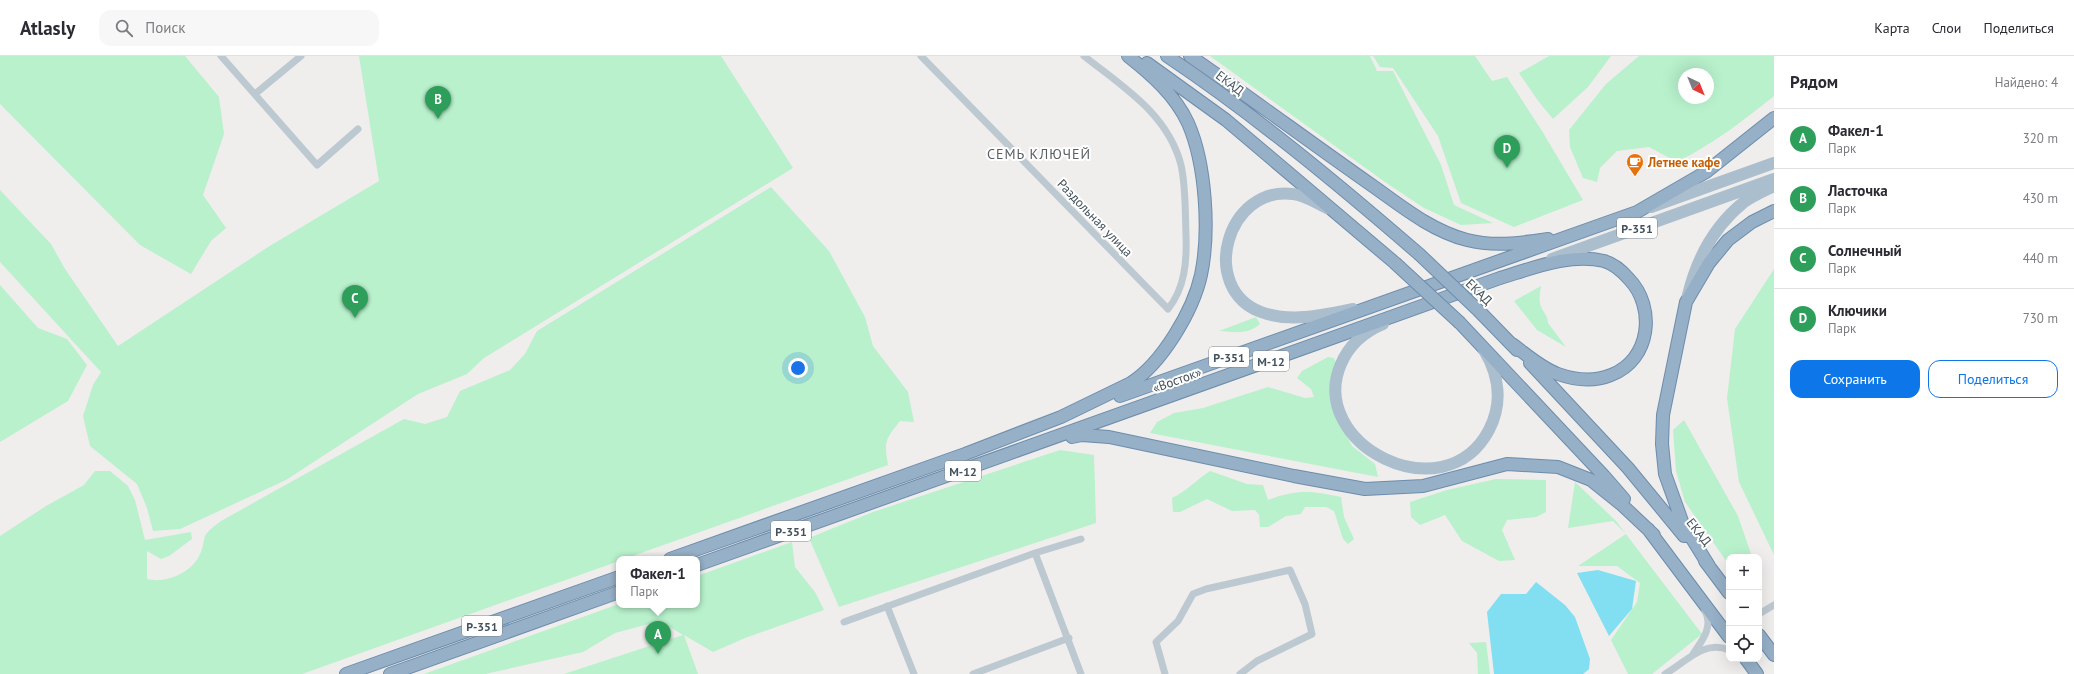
<!DOCTYPE html>
<html lang="ru">
<head>
<meta charset="utf-8">
<style>
	body { margin:0; font-family:"PT Sans",sans-serif; background:#f7f7f7; color:#2b2b33 }
	.controls { position:absolute; right:12px; bottom:12px; display:grid; overflow:hidden; border-radius:8px; box-shadow:0 4px 16px #0002 }
	.controls button { width:36px; height:36px; display:grid; place-items:center; padding:0; border:0; border-bottom:1px solid #e1e1e2; background:#fff; color:#2b2b33; font:20px sans-serif }
	.compass { position:absolute; left:1678px; top:12px; width:36px; height:36px; border-radius:50%; background:#fff; box-shadow:0 4px 16px #0002; rotate:137deg }
	.you { position:absolute; left:798px; top:312px; width:14px; height:14px; margin:-10px; border:3px solid #fff; border-radius:50%; background:#1a73e8; box-shadow:0 0 0 6px #1a73e833 }
	.badge { display:grid; place-items:center; width:26px; height:26px; border-radius:50%; background:#0d77ea; color:#fff; font-size:13px; font-weight:700 }
	.pin { position:absolute; translate:-50% -33px; filter:drop-shadow(0 1px 2px #0008) }
	.pin::after { content:''; position:absolute; top:21px; width:14px; height:12px; background:inherit; clip-path:polygon(0 0,100% 0,50% 100%) }
	.popup { position:absolute; left:616px; top:500px; width:84px; height:52px; box-sizing:border-box; display:grid; place-content:center; border-radius:8px; background:#fff; filter:drop-shadow(0 1px 3px #0005); font-size:13px; white-space:nowrap; color:#7c7c81 }
	.popup b { font-size:15px; color:#2b2b33 }
	.popup::after { content:''; position:absolute; left:50%; top:100%; margin-left:-8px; border:8px solid transparent; border-top-color:#fff }
	.list { margin:0; padding:0; list-style:none }
	h2 { display:flex; justify-content:space-between; align-items:center; height:52px; margin:0; padding:0 16px; font-size:17px }
	h2 small { font-size:13px; font-weight:400; color:#7c7c81 }
	.list li { display:grid; grid-template-columns:26px 1fr auto; gap:12px; align-items:center; box-sizing:border-box; height:60px; padding:0 16px; border-top:1px solid #e1e1e2 }
	.list b { display:block; font-size:15px; white-space:nowrap }
	.list p { margin:0; font-size:13px; white-space:nowrap; color:#7c7c81 }
	.list em { font-size:13px; font-style:normal; color:#7c7c81 }
	.actions { display:flex; gap:8px; padding:12px 16px }
	.actions a { flex:1; padding:9px 0; border:1px solid #0d77ea; border-radius:12px; text-align:center; font-size:14px; color:#0d77ea }
	.actions .main { background:#0d77ea; color:#fff }
	.icon { flex:none; width:22px; height:22px; fill:none; stroke:currentColor; stroke-width:2; stroke-linecap:round; stroke-linejoin:round }
	.map { position:relative; flex:none; width:1774px; height:618px; overflow:hidden }
	header { display:flex; align-items:center; gap:24px; box-sizing:border-box; height:56px; padding:0 20px; background:#fff; border-bottom:1px solid #e1e1e2 }
	header strong { font-size:19px }
	nav { display:flex; gap:22px; margin-inline-start:auto; font-size:14px }
	.search { width:280px; height:36px; background:#f7f7f7; display:flex; align-items:center; gap:10px; box-sizing:border-box; padding:0 14px; border-radius:12px; color:#7c7c81; font-size:15px }
	main { display:flex }
	aside { flex:1; background:#fff }
	.map>svg:first-child { display:block }
	.green { fill:#b8f1cc; fill-rule:evenodd }
	.water { fill:#82dff1 }
	.lines { fill:none; stroke-linecap:round; stroke-linejoin:round }
	.trunk-casing { stroke:#6d8dac; stroke-width:14 }
	.minor { stroke:#bdc9d1; stroke-width:7 }
	.primary { stroke:#abbece; stroke-width:12 }
	.trunk { stroke:#96b0c7; stroke-width:12 }
	.trunk-bridge-casing { stroke:#6d8dac; stroke-width:14; stroke-linecap:butt }
	.trunk-bridge { stroke:#96b0c7; stroke-width:12 }
	.labels { text-anchor:middle; dominant-baseline:central; stroke-width:4; stroke-linejoin:round; paint-order:stroke }
	.shield { fill:#fff; stroke:#7c868d; stroke-width:1 }
	.shield-label { font-size:12px; font-weight:bold; fill:#44525c }
	.street-label { font-size:13px; fill:#44525c; stroke:#fff }
	.food-label { font-size:13px; font-weight:bold; fill:#c56008; stroke:#fff; text-anchor:start }
	.neighbourhood-label { font-size:14px; letter-spacing:1px; fill:#595e63; stroke:#fff }
</style>
</head>
<body>
<header>
<strong>Atlasly</strong>
<div class="search"><svg class="icon" aria-label="search" viewBox="0 0 24 24"><circle cx="10" cy="10" r="6"/><path d="M15 15l6 6"/></svg>Поиск</div>
<nav><a>Карта</a><a>Слои</a><a>Поделиться</a></nav>
</header>
<main>
<div class="map">
<svg width="1774" height="618" viewBox="0 0 1774 618">
	<rect width="100%" height="100%" fill="#f0eded"/>
	<path class="green" d="M 0,0 L 185,0 L 219,41 L 224,78 L 203,139 L 226,172 L 211,185 L 191,218 L 140,189 L 0,48 Z
		M 359,0 L 721,0 L 793,112 L 484,302 L 467,318 L 418,338 L 286,424 L 180,473 L 153,475 L 147,452 L 137,428 L 90,390 L 83,360 L 93,329 L 101,316 L 0,206 L 0,134 L 51,188 L 65,213 L 118,290 L 268,191 L 379,125 Z
		M 1210,0 L 1370,0 L 1377,15 L 1393,15 L 1441,109 L 1454,149 L 1493,167 L 1461,169 L 1424,152 L 1385,126 Z
		M 1373,0 L 1475,0 L 1492,25 L 1507,21 L 1542,75 L 1583,144 L 1514,171 L 1461,147 L 1438,80 L 1393,12 L 1380,11 Z
		M 1549,0 L 1611,0 L 1588,31 L 1553,63 L 1539,46 L 1519,17 Z
		M 1639,0 L 1774,0 L 1774,40 C 1743,65 1713,88 1677,106 L 1649,91 L 1617,95 L 1600,112 L 1597,126 L 1583,122 L 1570,91 L 1569,74 L 1606,28 ZM 1684,18 L 1708,18 L 1708,42 L 1684,42 Z
		M 771,131 L 829,195 L 865,261 L 873,290 L 908,336 L 914,366 L 900,365 C 885,384 884,385 888,409 L 624,503 L 619,503 L 619,505 L 302,618 L 0,618 L 0,480 L 46,450 L 84,429 L 95,415 L 110,415 L 128,430 L 135,444 L 145,484 L 191,476 L 192,483 L 169,500 L 161,503 L 147,495 L 147,523 C 166,528 193,516 200,498 C 203,493 203,486 205,480 C 208,474 216,469 221,465 L 404,363 L 425,368 L 447,361 L 460,335 L 510,314 L 525,298 L 537,275 Z
		M 1774,213 L 1774,499 L 1739,426 L 1727,342 L 1735,273 Z
		M 0,229 L 38,272 L 67,283 L 87,309 L 68,345 L 0,386 Z
		M 1541,230 C 1540,238 1538,245 1542,253 C 1545,258 1548,261 1548,267 L 1566,291 L 1537,274 L 1514,245 Z
		M 1256,261 L 1260,268 C 1248,279 1234,276 1219,275 Z
		M 1328,301 L 1334,302 L 1337,309 L 1332,315 L 1332,352 L 1352,390 L 1375,408 L 1378,421 L 1150,377 L 1157,366 L 1174,357 L 1203,352 L 1268,331 L 1305,342 L 1314,341 L 1311,333 L 1297,322 L 1302,315 Z
		M 1684,364 L 1738,460 L 1752,501 L 1729,501 L 1729,509 L 1685,446 L 1676,415 L 1673,374 Z
		M 1060,394 L 1094,399 L 1096,467 L 839,551 L 809,482 L 873,456 Z
		M 1210,415 L 1247,428 L 1263,429 L 1268,444 C 1298,433 1310,435 1341,441 L 1344,461 L 1354,483 L 1348,488 L 1343,483 L 1334,455 L 1326,451 L 1305,451 L 1301,458 L 1286,460 L 1268,471 L 1260,471 L 1259,459 L 1255,454 L 1232,455 L 1207,443 L 1180,456 L 1173,456 L 1172,442 C 1187,435 1196,424 1210,415 Z
		M 1496,423 L 1546,424 L 1546,456 L 1536,461 L 1507,464 L 1502,474 L 1515,504 L 1499,505 L 1462,485 L 1445,459 L 1420,469 L 1411,461 L 1410,446 L 1447,434 Z
		M 1575,426 L 1616,465 L 1702,578 L 1652,618 L 1628,618 L 1611,584 L 1637,546 L 1640,527 L 1617,510 L 1578,510 L 1626,478 L 1613,465 L 1568,472 Z
		M 792,486 L 795,511 L 815,536 L 824,554 L 745,582 L 713,596 L 684,579 L 698,618 L 564,618 L 683,579 L 660,565 L 615,577 L 583,596 L 485,618 L 424,618 L 619,548 L 697,549 L 697,520 Z
		M 1486,586 L 1490,618 L 1478,618 L 1477,597 L 1469,587 Z"/>
	<path class="water" d="M 1598,514 L 1636,525 L 1632,553 L 1609,580 L 1577,517 Z
		M 1536,526 L 1565,549 L 1575,561 L 1590,603 L 1589,613 L 1583,618 L 1494,618 L 1487,556 L 1501,538 L 1526,538 Z"/>
	<g class="lines">
		<defs>
			<path id="trunk" d="M 1167,0 C 1255,59 1338,128 1419,198
				M 1190,0 C 1251,42 1310,86 1370,128 C 1400,149 1431,175 1467,184 C 1495,191 1520,187 1548,183
				M 1147,7 L 1226,64 L 1395,207
				M 1480,256 L 1517,294
				M 1460,267 L 1604,420 L 1624,443
				M 1530,307 L 1628,412 L 1684,480
				M 1120,340 L 1637,156 L 1706,116 L 1774,62
				M 1072,381 L 1082,379 L 1109,381 L 1294,420 L 1365,433 L 1423,430 L 1507,408 L 1558,411 L 1591,424 L 1621,448 L 1654,479
				M 1648,473 L 1729,581
				M 670,503 L 965,398 L 1061,361 L 1131,327 C 1162,307 1193,255 1201,219 C 1210,176 1206,108 1188,67 C 1175,39 1152,19 1128,0
				M 1705,505 L 1729,537
				M 697,509 L 1500,222 C 1533,212 1570,197 1604,205 C 1614,208 1623,216 1629,223 C 1656,251 1651,304 1611,319 C 1594,326 1575,324 1558,318 C 1541,312 1526,298 1512,288
				M 1709,510 L 1683,468 L 1665,418 L 1662,388 L 1663,359 L 1686,246 L 1709,207 L 1728,184 L 1752,166 L 1774,155
				M 1759,579 L 1774,599
				M 1746,603 L 1757,618
				M 346,618 L 619,521
				M 390,618 L 619,536"/>
		</defs>
		<use href="#trunk" class="trunk-casing"/>
		<path class="minor" d="M 221,0 L 317,109 L 358,73
			M 921,0 L 1168,253 C 1185,232 1187,205 1186,179 C 1185,155 1186,131 1181,109 C 1168,58 1123,31 1084,0
			M 255,38 L 301,0
			M 1035,497 L 1081,618
			M 887,550 L 914,618
			M 1759,558 L 1774,549
			M 844,566 L 1035,497 L 1081,483
			M 1693,598 C 1701,586 1714,571 1705,555
			M 973,618 L 1069,582
			M 1165,618 L 1156,586 L 1178,565 L 1193,538 L 1206,533 L 1290,514 L 1305,548 L 1312,578 L 1257,605 L 1240,618
			M 1665,618 C 1685,607 1704,583 1729,594"/>
		<path class="primary" d="M 1651,151 L 1774,107
			M 1327,152 C 1316,147 1305,139 1293,138 C 1227,129 1198,232 1261,256 C 1290,267 1324,259 1353,253
			M 1552,203 L 1774,123
			M 1688,239 C 1697,202 1714,170 1744,146 C 1753,140 1764,135 1774,130
			M 1383,268 C 1364,276 1349,289 1341,308 C 1306,388 1444,459 1489,374 C 1503,347 1499,319 1484,294"/>
		<use href="#trunk" class="trunk"/>
		<defs>
			<path id="trunk-bridge" d="M 1419,198 L 1480,256
				M 1395,207 L 1460,267"/>
		</defs>
		<use href="#trunk-bridge" class="trunk-bridge-casing"/>
		<use href="#trunk-bridge" class="trunk-bridge"/>
	</g>
	<defs>
		<symbol id="cafe-pin" viewBox="-11 -11 22 30"><path d="M0 17L-7.5 6A9.5 9.5 0 1 1 7.5 6Z" fill="#e8710a" stroke="#fff"/><path d="M-5.5-4.5H6V0H3Q3 3.5 0 3.5H-2.5Q-5.5 3.5-5.5 0ZM3-3.2v2h1.7v-2ZM-6 4.5H4V6H-6Z" fill="#fff"/></symbol>
	</defs>
	<g fill-rule="evenodd">
		<use href="#cafe-pin" x="1625" y="96" width="20" height="27"/>
	</g>
	<g class="labels">
		<g class="shield">
			<rect x="1617" y="162" width="40" height="20" rx="3"/>
			<rect x="1209" y="291" width="40" height="20" rx="3"/>
			<rect x="1253" y="295" width="36" height="20" rx="3"/>
			<rect x="945" y="405" width="36" height="20" rx="3"/>
			<rect x="771" y="465" width="40" height="20" rx="3"/>
			<rect x="462" y="560" width="40" height="20" rx="3"/>
		</g>
		<g class="shield-label">
			<text x="1637" y="172">Р-351</text>
			<text x="1229" y="301">Р-351</text>
			<text x="1271" y="305">М-12</text>
			<text x="963" y="415">М-12</text>
			<text x="791" y="475">Р-351</text>
			<text x="482" y="570">Р-351</text>
		</g>
		<g class="street-label">
			<text transform="translate(1230 27) rotate(37)">ЕКАД</text>
			<text transform="translate(1095 162) rotate(46)">Раздольная улица</text>
			<text transform="translate(1479 236) rotate(44)">ЕКАД</text>
			<text transform="translate(1177 324) rotate(-20)">«Восток»</text>
			<text transform="translate(1699 476) rotate(51)">ЕКАД</text>
		</g>
		<g class="food-label">
			<text x="1648" y="106">Летнее кафе</text>
		</g>
		<g class="neighbourhood-label">
			<text x="1039" y="98">СЕМЬ КЛЮЧЕЙ</text>
		</g>
	</g>
</svg>
<div class="controls">
<button>+</button>
<button>−</button>
<button><svg class="icon" aria-label="locate" viewBox="0 0 24 24"><circle cx="12" cy="12" r="6"/><path d="M12 2v4M12 18v4M2 12h4M18 12h4"/></svg></button>
</div>
<svg class="compass" viewBox="-18 -18 36 36"><path d="M0-13l5 13h-10z" fill="#e53935"/><path d="M0 13l5-13h-10z" fill="#7c7c81"/></svg>
<div class="you"></div>
<div class="pin badge" style="left:658px;top:598px;background:#2e9e5b">A</div>
<div class="popup"><b>Факел-1</b>Парк</div>
<div class="pin badge" style="left:438px;top:63px;background:#2e9e5b">B</div>
<div class="pin badge" style="left:355px;top:262px;background:#2e9e5b">C</div>
<div class="pin badge" style="left:1507px;top:112px;background:#2e9e5b">D</div>
</div>
<aside>
<h2>Рядом<small>Найдено: 4</small></h2>
<ul class="list">
<li><span class="badge" style="background:#2e9e5b">A</span><div><b>Факел-1</b><p>Парк</p></div><em>320 m</em></li>
<li><span class="badge" style="background:#2e9e5b">B</span><div><b>Ласточка</b><p>Парк</p></div><em>430 m</em></li>
<li><span class="badge" style="background:#2e9e5b">C</span><div><b>Солнечный</b><p>Парк</p></div><em>440 m</em></li>
<li><span class="badge" style="background:#2e9e5b">D</span><div><b>Ключики</b><p>Парк</p></div><em>730 m</em></li>
</ul>
<div class="actions"><a class="main">Сохранить</a><a>Поделиться</a></div>
</aside>
</main>
</body>
</html>
